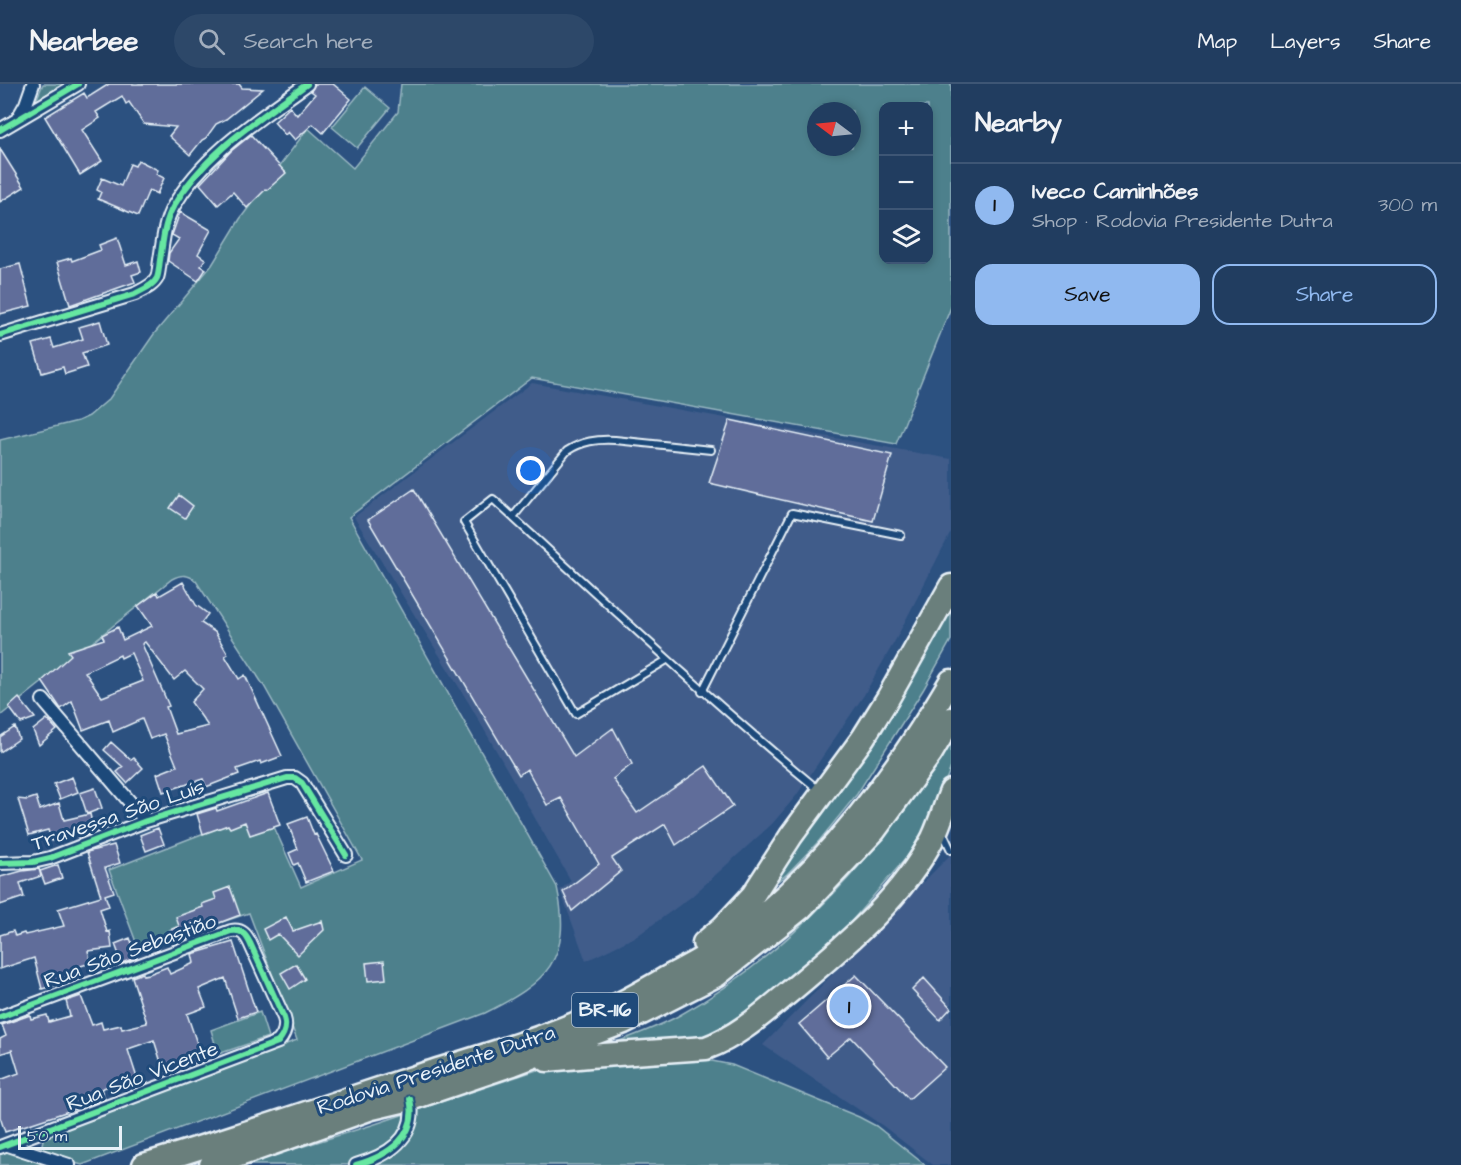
<!DOCTYPE html>
<html lang="en">
<head>
<meta charset="utf-8">
<style>
	body { margin:0; font-family:"Architects Daughter",sans-serif; background:#2d4869; color:#f1f3f6 }
	.controls { position:absolute; right:18px; top:18px; display:grid; overflow:hidden; border-radius:12px; box-shadow:0 3px 9px #0003 }
	.controls button { width:54px; height:54px; display:grid; place-items:center; padding:0; border:0; border-bottom:2px solid #3e5675; background:#213d60; color:#f1f3f6; font:30px sans-serif }
	.compass { position:absolute; left:807px; top:18px; width:54px; height:54px; border-radius:50%; background:#213d60; box-shadow:0 3px 9px #0003; rotate:286deg }
	.scale { position:absolute; left:18px; bottom:15px; width:104px; box-sizing:border-box; padding-left:6px; border:3px solid #e8f1f8; border-top:0; font-size:16px; line-height:21px; white-space:nowrap; color:#e8f1f8; -webkit-text-stroke:4px #1f4a7a; paint-order:stroke }
	.you { position:absolute; left:531px; top:387px; width:21px; height:21px; margin:-15px; border:4px solid #fff; border-radius:50%; background:#1a73e8; box-shadow:0 0 0 9px #1a73e833 }
	.badge { display:grid; place-items:center; width:39px; height:39px; border-radius:50%; background:#90b9f0; color:#111; font-size:20px; font-weight:700 }
	.pin { position:absolute; translate:-50% -50%; border:3px solid #fff; box-shadow:0 2px 6px #0006 }
	.list { margin:0; padding:0; list-style:none }
	h2 { display:flex; justify-content:space-between; align-items:center; height:78px; margin:0; padding:0 24px; font-size:26px }
	h2 small { font-size:20px; font-weight:400; color:#a2aebd }
	.list li { display:grid; grid-template-columns:39px 1fr auto; gap:18px; align-items:center; box-sizing:border-box; height:84px; padding:0 24px; border-top:2px solid #3e5675 }
	.list b { display:block; font-size:22px; white-space:nowrap }
	.list p { margin:0; font-size:20px; white-space:nowrap; color:#a2aebd }
	.list em { font-size:20px; font-style:normal; color:#a2aebd }
	.actions { display:flex; gap:12px; padding:18px 24px }
	.actions a { flex:1; padding:14px 0; border:2px solid #90b9f0; border-radius:18px; text-align:center; font-size:21px; color:#90b9f0 }
	.actions .main { background:#90b9f0; color:#111 }
	.icon { flex:none; width:33px; height:33px; fill:none; stroke:currentColor; stroke-width:2; stroke-linecap:round; stroke-linejoin:round }
	.map { position:relative; flex:none; width:951px; height:1081px; overflow:hidden }
	header { display:flex; align-items:center; gap:36px; box-sizing:border-box; height:84px; padding:0 30px; background:#213d60; border-bottom:2px solid #3e5675 }
	header strong { font-size:28px }
	nav { display:flex; gap:33px; margin-inline-start:auto; font-size:21px }
	.search { width:420px; height:54px; background:#2d4869; display:flex; align-items:center; gap:15px; box-sizing:border-box; padding:0 21px; border-radius:33px; color:#a2aebd; font-size:22px }
	main { display:flex }
	aside { flex:1; background:#213d60 }
	.map>svg:first-child { display:block }
	.built { fill:#3f5c8a }
	.green { fill:#4d808c; stroke:#9ab8c2; stroke-width:1.5; fill-rule:evenodd }
	.building { fill:#606d9a; stroke:#e8f1f8; stroke-width:1.5; fill-rule:evenodd }
	.lines { fill:none; stroke-linecap:round; stroke-linejoin:round }
	.lane-casing { stroke:#e8f1f8; stroke-width:10 }
	.street-casing { stroke:#e8f1f8; stroke-width:16 }
	.highway-casing { stroke:#e8f1f8; stroke-width:27 }
	.lane { stroke:#1f4a7a; stroke-width:6 }
	.street { stroke:#1f4a7a; stroke-width:12 }
	.highway { stroke:#6b7f7c; stroke-width:22 }
	.cycleway-casing { stroke:#1f4a7a; stroke-width:10 }
	.cycleway { stroke:#66e7a1; stroke-width:6 }
	.labels { text-anchor:middle; dominant-baseline:central; stroke-width:6; stroke-linejoin:round; paint-order:stroke }
	.shield { fill:#1f4a7a; stroke:#acbfd2; stroke-width:1.5 }
	.shield-label { font-size:20px; font-weight:bold; fill:#e8f1f8 }
	.street-label { font-size:21px; fill:#e8f1f8; stroke:#1f4a7a }
</style>
</head>
<body>
<header>
<strong>Nearbee</strong>
<div class="search"><svg class="icon" aria-label="search" viewBox="0 0 24 24"><circle cx="10" cy="10" r="6"/><path d="M15 15l6 6"/></svg>Search here</div>
<nav><a>Map</a><a>Layers</a><a>Share</a></nav>
</header>
<main>
<div class="map">
<svg width="951" height="1081" viewBox="0 0 951 1081">
	<rect width="100%" height="100%" fill="#2c5180"/>
	<filter id="ink" filterUnits="userSpaceOnUse"><feTurbulence type="fractalNoise" baseFrequency=".0167" numOctaves="2"/><feDisplacementMap in="SourceGraphic" scale="12" xChannelSelector="R" yChannelSelector="G"/><feConvolveMatrix kernelMatrix="1 2 1 2 8 2 1 2 1" color-interpolation-filters="sRGB"/></filter>
	<g filter="url(#ink)">
		<path class="built" d="M 532,299 L 951,375 L 951,448 L 896,555 L 864,611 L 796,712 L 772,740 L 691,813 L 637,852 L 586,877 L 560,806 L 571,797 L 470,621 L 354,433 Z
			M 951,770 L 951,1081 L 933,1081 L 883,1042 L 763,961 Z"/>
		<path class="green" d="M 43,0 L 69,0 L 35,19 Z
			M 401,0 L 951,0 L 951,223 L 896,360 L 532,294 L 349,433 L 557,803 C 573,876 546,899 485,929 L 82,1081 L 46,1071 L 41,1065 L 44,1051 L 297,956 L 249,829 L 139,866 L 109,786 L 266,725 L 301,803 L 362,776 L 264,602 L 196,497 C 188,490 181,490 172,495 L 0,632 L 0,356 L 78,337 L 89,332 L 109,315 L 154,250 L 212,181 L 240,135 L 308,44 L 353,84 L 398,28 ZM 884,22 L 928,22 L 928,176 L 884,176 ZM 816,27 L 852,27 L 852,63 L 816,63 Z
			M 365,3 L 390,24 L 357,64 L 332,43 Z
			M 951,525 L 951,556 L 923,606 L 857,710 L 819,757 L 787,790 L 759,812 Z
			M 951,657 L 951,683 L 946,696 L 928,740 L 906,774 L 843,847 L 780,904 L 709,956 L 600,964 C 627,954 655,945 680,931 C 790,870 886,763 951,657 Z
			M 260,928 L 268,953 L 218,970 L 211,946 Z
			M 702,975 L 732,981 L 859,1033 L 876,1042 L 925,1081 L 243,1081 L 372,1041 L 543,984 Z
			M 8,1064 L 59,1081 L 0,1081 L 0,1067 Z"/>
		<path class="building" d="M 109,0 L 239,0 L 242,4 L 263,5 L 226,35 L 216,40 L 206,54 L 202,56 L 190,71 L 169,52 L 176,43 L 144,40 L 129,18 L 126,20 L 122,12 L 96,28 L 100,34 L 82,46 L 102,77 L 80,91 L 45,33 L 84,9 L 87,14 Z
			M 315,0 L 333,0 L 351,15 L 323,49 L 313,40 L 295,56 L 288,48 L 285,51 L 274,38 L 290,23 L 297,31 L 315,10 L 311,7 Z
			M 251,51 L 286,89 L 267,106 L 266,105 L 247,124 L 233,108 L 218,121 L 200,100 L 231,67 Z
			M 0,65 L 24,103 L 0,118 Z
			M 138,76 L 158,86 L 156,90 L 164,94 L 157,110 L 149,106 L 138,132 L 98,115 L 101,108 L 97,106 L 102,94 L 121,102 L 130,80 L 135,82 Z
			M 180,128 L 211,146 L 198,170 L 205,175 L 201,182 L 206,185 L 198,197 L 168,177 L 169,169 L 179,155 L 172,151 Z
			M 117,154 L 126,181 L 138,177 L 141,188 L 132,191 L 135,198 L 70,221 L 57,178 L 71,174 L 72,177 L 101,166 L 99,161 Z
			M 20,180 L 31,222 L 0,230 L 0,185 Z
			M 100,237 L 107,261 L 82,269 L 87,283 L 65,290 L 63,283 L 42,289 L 33,260 L 51,255 L 54,264 L 83,255 L 79,243 Z
			M 730,336 L 892,371 L 873,437 L 709,399 Z
			M 414,405 L 574,673 L 613,644 L 632,680 L 613,695 L 637,729 L 706,682 L 733,722 L 676,761 L 665,740 L 612,774 L 621,787 L 572,827 L 563,808 L 599,780 L 561,714 L 547,721 L 527,685 L 519,691 L 368,436 Z
			M 179,411 L 193,422 L 185,434 L 170,424 Z
			M 183,498 L 196,521 L 208,530 L 201,539 L 215,548 L 228,570 L 225,572 L 239,595 L 245,591 L 282,672 L 261,680 L 260,677 L 237,685 L 239,690 L 206,703 L 203,695 L 163,708 L 157,690 L 177,682 L 164,650 L 150,655 L 142,635 L 113,648 L 109,636 L 83,646 L 72,617 L 61,625 L 42,597 L 71,571 L 68,567 L 104,555 L 102,551 L 118,543 L 123,556 L 152,542 L 138,522 L 157,508 L 159,512 ZM 145,558 L 174,596 L 185,587 L 203,605 L 191,618 L 208,642 L 176,650 L 166,623 L 169,622 L 142,560 ZM 131,569 L 143,597 L 102,613 L 85,588 L 120,571 L 121,574 Z
			M 19,614 L 35,634 L 21,639 L 9,623 Z
			M 47,635 L 57,646 L 39,661 L 33,646 Z
			M 15,643 L 19,655 L 0,668 L 0,653 Z
			M 111,658 L 131,676 L 134,674 L 143,684 L 127,699 L 117,688 L 123,683 L 104,666 Z
			M 72,693 L 78,708 L 60,715 L 54,700 Z
			M 95,704 L 102,724 L 87,730 L 80,709 Z
			M 268,709 L 280,741 L 250,751 L 245,738 L 230,744 L 228,741 L 203,750 L 197,730 L 216,724 L 217,727 Z
			M 36,713 L 40,726 L 59,719 L 64,736 L 90,730 L 94,748 L 78,754 L 76,749 L 52,757 L 48,746 L 29,751 L 18,715 L 27,716 Z
			M 307,733 L 314,751 L 316,750 L 334,787 L 306,798 L 298,779 L 294,781 L 289,769 L 298,765 L 288,740 Z
			M 158,744 L 164,760 L 146,767 L 140,751 Z
			M 114,761 L 120,779 L 105,784 L 114,808 L 105,811 L 109,822 L 100,825 L 107,848 L 110,847 L 112,864 L 88,867 L 91,879 L 77,883 L 80,894 L 61,901 L 59,900 L 42,905 L 34,874 L 0,885 L 0,851 L 13,847 L 15,852 L 24,849 L 25,851 L 64,842 L 58,825 L 101,812 L 87,768 Z
			M 58,781 L 62,794 L 45,800 L 40,787 Z
			M 39,785 L 41,792 L 20,799 L 24,813 L 0,821 L 0,793 L 22,787 Z
			M 230,803 L 240,831 L 198,847 L 199,850 L 175,859 L 170,846 L 179,842 L 176,833 L 203,823 L 202,820 L 216,815 L 214,809 Z
			M 286,833 L 293,847 L 322,837 L 324,846 L 298,871 L 278,850 L 268,856 L 263,845 Z
			M 130,854 L 137,873 L 122,879 L 115,860 Z
			M 233,858 L 256,928 L 238,934 L 225,894 L 199,905 L 206,923 L 187,930 L 203,977 L 164,988 L 154,956 L 131,964 L 128,966 L 138,997 L 123,1002 L 121,997 L 101,1005 L 105,1015 L 5,1048 L 0,1033 L 0,996 L 19,989 L 12,966 L 0,970 L 0,955 L 6,952 L 2,941 L 30,931 L 31,935 L 47,931 L 49,938 L 70,932 L 66,917 L 81,912 L 92,941 L 101,938 L 103,945 L 121,941 L 122,945 L 147,939 L 132,893 L 143,889 L 143,891 L 149,890 L 167,883 L 170,890 L 194,879 L 192,870 Z
			M 384,877 L 386,895 L 368,897 L 366,879 Z
			M 296,880 L 305,895 L 290,905 L 281,889 Z
			M 856,891 L 945,983 L 909,1015 L 851,953 L 827,973 L 799,940 Z
			M 924,894 L 951,924 L 940,936 L 912,906 Z"/>
		<g class="lines">
			<defs>
				<path id="lane" d="M 513,433 L 567,367 C 582,357 597,355 615,356 L 711,366
					M 667,576 L 576,630 L 464,438 L 493,415 C 601,514 707,614 820,707
					M 702,608 L 792,429 L 901,451
					M 942,747 L 951,766"/>
				<path id="street" d="M 18,34 L 26,20 L 33,0
					M 0,46 L 78,0
					M 0,251 L 135,210 C 142,206 153,202 157,194 C 159,189 159,182 160,176 C 163,158 164,139 173,123 C 204,69 258,36 307,0
					M 43,616 L 146,737
					M 0,779 L 33,778 L 50,774 L 146,737 L 287,694 L 295,694 L 302,699 L 346,771
					M 0,933 L 231,847 C 242,845 246,851 250,859 L 284,934 C 287,943 284,951 278,958 L 0,1063
					M 8,1061 L 69,1081
					M 356,1081 C 387,1072 419,1053 410,1015"/>
				<path id="highway" d="M 704,859 L 723,843 L 753,811 L 791,752 L 863,654 L 888,614 L 951,502
					M 547,976 L 589,972 L 706,964 C 739,952 766,927 793,905 C 845,861 901,816 933,754 C 940,739 945,722 951,707
					M 144,1081 C 233,1054 321,1024 409,995 C 478,973 557,952 621,919 C 637,911 652,902 668,893 C 695,879 723,864 747,845 C 832,776 896,690 951,597
					M 211,1081 L 372,1024 L 410,1015 L 513,980 L 624,938 L 717,891 L 801,824 L 874,747 L 931,669 L 951,635"/>
			</defs>
			<use href="#lane" class="lane-casing"/>
			<use href="#street" class="street-casing"/>
			<use href="#highway" class="highway-casing"/>
			<use href="#lane" class="lane"/>
			<use href="#street" class="street"/>
			<use href="#highway" class="highway"/>
			<defs>
				<path id="cycleway" d="M 0,46 L 78,0
					M 0,251 L 135,210 C 142,206 153,202 157,194 C 159,189 159,182 160,176 C 163,158 164,139 173,123 C 204,69 258,36 307,0
					M 0,779 L 33,778 L 50,774 L 146,737 L 287,694 L 295,694 L 302,699 L 346,771
					M 0,933 L 231,847 C 242,845 246,851 250,859 L 284,934 C 287,943 284,951 278,958 L 0,1063
					M 356,1081 C 387,1072 419,1053 410,1015"/>
			</defs>
			<use href="#cycleway" class="cycleway-casing"/>
			<use href="#cycleway" class="cycleway"/>
		</g>
	</g>
	<g class="labels">
		<rect class="shield" x="572" y="909" width="66" height="34" rx="4.5"/>
		<g class="shield-label">
			<text x="605" y="926">BR-116</text>
		</g>
		<g class="street-label">
			<text transform="translate(118 731) rotate(-19)">Travessa São Luís</text>
			<text transform="translate(130 867) rotate(-20)">Rua São Sebastião</text>
			<text transform="translate(436 986) rotate(-18)">Rodovia Presidente Dutra</text>
			<text transform="translate(142 992) rotate(-21)">Rua São Vicente</text>
		</g>
	</g>
</svg>
<div class="controls">
<button>+</button>
<button>−</button>
<button><svg class="icon" aria-label="layers" viewBox="0 0 24 24"><path d="M12 4l9 5-9 5-9-5zM3 14l9 5 9-5"/></svg></button>
</div>
<svg class="compass" viewBox="-18 -18 36 36"><path d="M0-13l5 13h-10z" fill="#e53935"/><path d="M0 13l5-13h-10z" fill="#a2aebd"/></svg>
<div class="scale">50 m</div>
<div class="you"></div>
<div class="pin badge" style="left:849px;top:922px">1</div>
</div>
<aside>
<h2>Nearby<small></small></h2>
<ul class="list">
<li><span class="badge">1</span><div><b>Iveco Caminhões</b><p>Shop · Rodovia Presidente Dutra</p></div><em>300 m</em></li>
</ul>
<div class="actions"><a class="main">Save</a><a>Share</a></div>
</aside>
</main>
</body>
</html>
